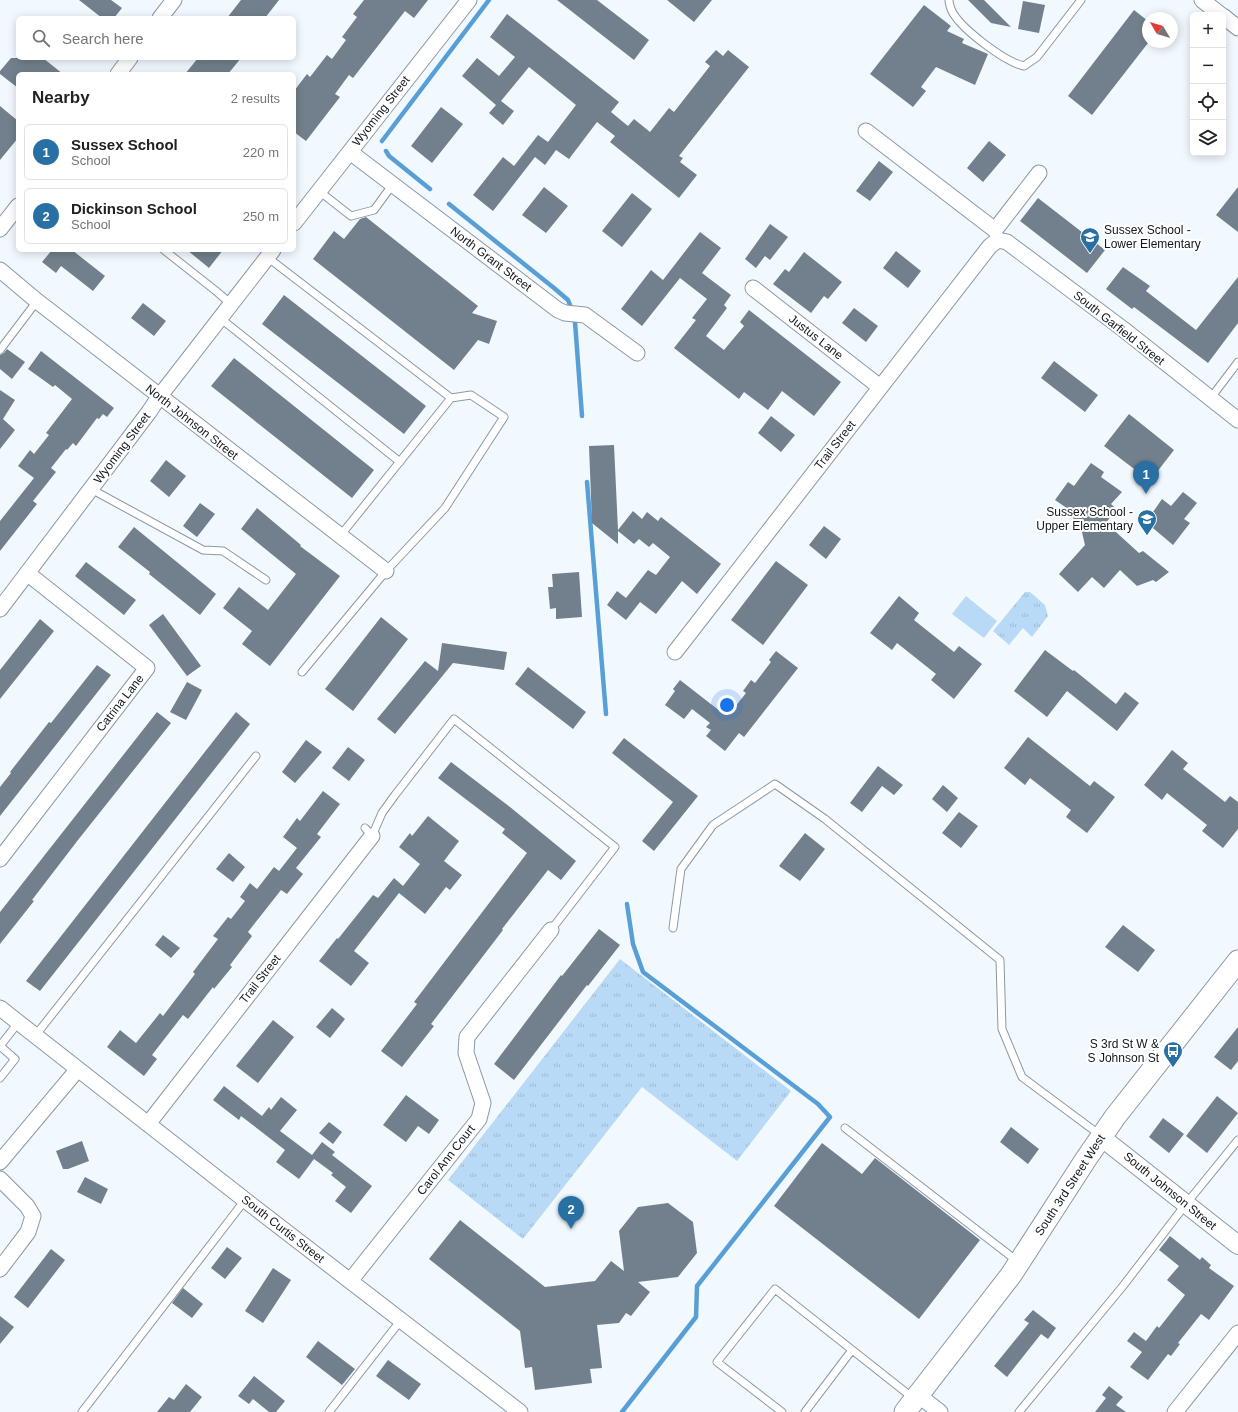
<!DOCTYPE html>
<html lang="en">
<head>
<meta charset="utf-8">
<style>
	body { margin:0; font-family:Helvetica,sans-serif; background:#f2f2f2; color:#202124 }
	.controls { position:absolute; right:12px; top:12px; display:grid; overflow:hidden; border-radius:6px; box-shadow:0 2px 10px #0003 }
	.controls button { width:36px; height:36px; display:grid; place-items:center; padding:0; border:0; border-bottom:1px solid #e0e0e0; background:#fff; color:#202124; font:20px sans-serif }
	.compass { position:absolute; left:1142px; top:12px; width:36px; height:36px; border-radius:50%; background:#fff; box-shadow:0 2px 10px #0003; rotate:308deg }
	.you { position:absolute; left:727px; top:705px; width:14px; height:14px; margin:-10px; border:3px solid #fff; border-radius:50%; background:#1a73e8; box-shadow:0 0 0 6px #1a73e833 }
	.badge { display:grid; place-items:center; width:26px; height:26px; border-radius:50%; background:#286fa4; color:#fff; font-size:13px; font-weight:700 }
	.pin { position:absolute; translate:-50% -33px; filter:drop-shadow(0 1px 2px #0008) }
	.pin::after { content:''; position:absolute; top:21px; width:14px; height:12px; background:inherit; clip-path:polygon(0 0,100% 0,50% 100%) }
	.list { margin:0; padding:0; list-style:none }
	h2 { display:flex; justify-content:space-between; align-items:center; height:52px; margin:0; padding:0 16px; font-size:17px }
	h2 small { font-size:13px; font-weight:400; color:#757577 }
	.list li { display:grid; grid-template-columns:26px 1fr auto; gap:12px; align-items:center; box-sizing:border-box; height:56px; margin:0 8px 8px; padding:0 8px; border:1px solid #e0e0e0; border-radius:6px }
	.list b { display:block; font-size:15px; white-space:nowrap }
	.list p { margin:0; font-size:13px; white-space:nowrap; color:#757577 }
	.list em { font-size:13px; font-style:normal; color:#757577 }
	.icon { flex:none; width:22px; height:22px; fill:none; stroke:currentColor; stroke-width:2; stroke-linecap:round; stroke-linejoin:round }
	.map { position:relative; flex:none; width:1238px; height:1412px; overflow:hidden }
	.search { position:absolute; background:#fff; box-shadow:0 2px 10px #0003; left:16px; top:16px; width:280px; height:44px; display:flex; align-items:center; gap:10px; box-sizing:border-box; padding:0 14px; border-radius:6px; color:#757577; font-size:15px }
	.panel { position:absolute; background:#fff; box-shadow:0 2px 10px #0003; left:16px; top:72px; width:280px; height:180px; border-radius:6px }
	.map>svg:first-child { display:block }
	.green { fill:#b9daf6 }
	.park { fill:url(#park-tufts) }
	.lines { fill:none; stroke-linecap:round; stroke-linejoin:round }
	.stream { stroke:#599fd7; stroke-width:4.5 }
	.building { fill:#71808c }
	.service-casing { stroke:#8a98a5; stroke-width:9 }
	.minor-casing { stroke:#8a98a5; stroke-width:17 }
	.tertiary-casing { stroke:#8a98a5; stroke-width:20 }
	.secondary-casing { stroke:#8a98a5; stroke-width:23 }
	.service { stroke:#fff; stroke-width:7 }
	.minor { stroke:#fff; stroke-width:15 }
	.tertiary { stroke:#fff; stroke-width:18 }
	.secondary { stroke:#fff; stroke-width:21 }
	.labels { text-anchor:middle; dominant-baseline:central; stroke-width:4; stroke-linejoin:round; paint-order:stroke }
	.street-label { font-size:12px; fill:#12171c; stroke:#fff }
	.poi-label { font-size:12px; fill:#12171c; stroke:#fff; text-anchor:end }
</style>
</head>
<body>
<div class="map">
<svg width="1238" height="1412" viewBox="0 0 1238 1412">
	<defs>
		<pattern id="park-tufts" width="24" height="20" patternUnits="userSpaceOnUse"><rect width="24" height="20" fill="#b9daf6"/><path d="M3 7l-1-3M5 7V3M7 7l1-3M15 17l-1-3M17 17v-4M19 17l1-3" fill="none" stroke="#9ebad2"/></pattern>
	</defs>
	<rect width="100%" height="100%" fill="#f2f9fe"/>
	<path class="green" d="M 966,596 L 997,621 L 984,638 L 952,614 Z"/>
	<path class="park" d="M 1025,592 L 1030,592 L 1045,605 L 1048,616 L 1032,637 L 1023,628 L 1009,645 L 993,631 Z
		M 620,959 L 791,1091 L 737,1161 L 642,1087 L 523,1239 L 448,1180 Z"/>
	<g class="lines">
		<path class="stream" d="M 382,141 L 489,0
			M 386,151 L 389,156 L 430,189
			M 449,204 L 554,288 L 568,300 L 570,305
			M 575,322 L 582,416
			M 587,482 L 606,714
			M 622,1412 L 696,1317 L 697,1286 L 830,1117 L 818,1104 L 643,972 L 633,944 L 627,904"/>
	</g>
	<path class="building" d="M 79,0 L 111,0 L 122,8 L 114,18 L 102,18 Z
		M 241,0 L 279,0 L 265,18 L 227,18 Z
		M 364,0 L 428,0 L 414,18 L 405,11 L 353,78 L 349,75 L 335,94 L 340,97 L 306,141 L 294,132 L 294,91 L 307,74 L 310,77 L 327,55 L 332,59 L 346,40 L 342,37 L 357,17 L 353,14 Z
		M 557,0 L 597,0 L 649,40 L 634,60 Z
		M 667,0 L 712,0 L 694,22 Z
		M 968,0 L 984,0 L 1011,27 L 991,23 Z
		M 1023,1 L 1045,5 L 1039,33 L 1018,29 Z
		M 924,5 L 951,26 L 947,31 L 964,39 L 962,43 L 988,54 L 975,85 L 936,67 L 921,87 L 926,91 L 913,107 L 870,74 Z
		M 1134,10 L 1148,21 L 1148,43 L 1092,115 L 1068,96 Z
		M 507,14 L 619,102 L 611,112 L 628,126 L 634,119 L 650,132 L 669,108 L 674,112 L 710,66 L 705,62 L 716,50 L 723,56 L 728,50 L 749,67 L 679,156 L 683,158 L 680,162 L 697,175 L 679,198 L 610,142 L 615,136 L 597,122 L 569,159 L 556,150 L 545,165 L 535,157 L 493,211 L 473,195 L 503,157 L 514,166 L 538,135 L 548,142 L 576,105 L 529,67 L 501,101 L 514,111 L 503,125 L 489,113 L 496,105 L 462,76 L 477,58 L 499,76 L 515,57 L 490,37 Z
		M 11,58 L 43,58 L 63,74 L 18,74 L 18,88 L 0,74 L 0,71 Z
		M 198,58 L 241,58 L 228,74 L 185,74 Z
		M 0,106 L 18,121 L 18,138 L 0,160 Z
		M 441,107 L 463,124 L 432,163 L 411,146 Z
		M 989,141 L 1006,155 L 983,182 L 967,168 Z
		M 879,161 L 893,172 L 870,201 L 856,191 Z
		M 544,187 L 568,206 L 546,233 L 522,215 Z
		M 1238,187 L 1238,232 L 1216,215 Z
		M 632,193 L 652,209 L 622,247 L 602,231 Z
		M 1038,198 L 1105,250 L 1087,273 L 1020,221 Z
		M 366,217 L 478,306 L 472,313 L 497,321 L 489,344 L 478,340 L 454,370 L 313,259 L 334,231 L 344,239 L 360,219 Z
		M 770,224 L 788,237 L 770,260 L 765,256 L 756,268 L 745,259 Z
		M 700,232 L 721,248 L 702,273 L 731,295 L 724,305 L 727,308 L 706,336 L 724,350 L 744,326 L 740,322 L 749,310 L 841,382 L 814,416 L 782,391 L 768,410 L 744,392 L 739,399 L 674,348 L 696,320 L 692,318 L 707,299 L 680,278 L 642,326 L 621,309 L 651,270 L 663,280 Z
		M 52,250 L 72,250 L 105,276 L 93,291 L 61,266 L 56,273 L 42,262 Z
		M 187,250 L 223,250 L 209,268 Z
		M 896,251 L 921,271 L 908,288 L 883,268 Z
		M 804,252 L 842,282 L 828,299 L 824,296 L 811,313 L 773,284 L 785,269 L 789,272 Z
		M 1123,267 L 1150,286 L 1146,291 L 1196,330 L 1238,277 L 1238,323 L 1208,363 L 1134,307 L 1132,309 L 1106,289 Z
		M 284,295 L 426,406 L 404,434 L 262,324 Z
		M 143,303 L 166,321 L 154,336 L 131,318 Z
		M 854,308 L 878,326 L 866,342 L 842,323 Z
		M 7,349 L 25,362 L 12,379 L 0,369 L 0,355 L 4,353 Z
		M 41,351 L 114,408 L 107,417 L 103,414 L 99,419 L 97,418 L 76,446 L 73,443 L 67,450 L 66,449 L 51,468 L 56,472 L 33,501 L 37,504 L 0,551 L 0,521 L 34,478 L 18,466 L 30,450 L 34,454 L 49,435 L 46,433 L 72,399 L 55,385 L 53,387 L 28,369 Z
		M 234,358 L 374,470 L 352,498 L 211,386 Z
		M 1054,361 L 1098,395 L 1085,412 L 1041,378 Z
		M 0,390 L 15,400 L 3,419 L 15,430 L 0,449 Z
		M 1129,414 L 1174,450 L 1150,481 L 1104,446 Z
		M 771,416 L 795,435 L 781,452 L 758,433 Z
		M 614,445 L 618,530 L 633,511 L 642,519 L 647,512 L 658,521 L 661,517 L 721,564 L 697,594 L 682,581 L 656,614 L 640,602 L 626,620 L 607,605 L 617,591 L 626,598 L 648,570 L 656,575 L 670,557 L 653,543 L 649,547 L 639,539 L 634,544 L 618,531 L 618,544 L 592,523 L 589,446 Z
		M 166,460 L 186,476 L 169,497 L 150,481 Z
		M 1091,463 L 1104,472 L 1101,477 L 1122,492 L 1111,504 L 1116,509 L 1106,523 L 1139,553 L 1143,551 L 1169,572 L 1156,582 L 1153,580 L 1137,586 L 1120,570 L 1104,588 L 1092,577 L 1078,592 L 1059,574 L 1085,545 L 1081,528 L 1072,529 L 1074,513 L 1055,500 L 1068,482 L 1074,486 Z
		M 1183,492 L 1197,503 L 1184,519 L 1190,523 L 1173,545 L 1147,523 L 1155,513 L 1153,512 L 1162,499 L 1171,506 Z
		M 200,503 L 215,514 L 197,537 L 183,526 Z
		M 257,508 L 301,545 L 300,546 L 340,576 L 270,666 L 242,644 L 252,631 L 223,608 L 239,587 L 268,610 L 296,574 L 241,529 Z
		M 824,526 L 841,539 L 826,559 L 809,545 Z
		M 134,527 L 216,594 L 200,615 L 149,574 L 150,572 L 118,547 Z
		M 776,561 L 808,585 L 763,645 L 731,620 Z
		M 86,562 L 136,600 L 124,615 L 75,576 Z
		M 579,572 L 582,617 L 556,619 L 556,608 L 550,609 L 548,587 L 553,587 L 552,574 Z
		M 899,596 L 919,613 L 914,620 L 954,652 L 959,646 L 982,664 L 954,699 L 931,680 L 936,674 L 897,643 L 892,650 L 870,633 Z
		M 163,614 L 201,666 L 187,676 L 149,625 Z
		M 381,617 L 408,639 L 353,711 L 325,689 Z
		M 40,619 L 54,631 L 0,699 L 0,670 Z
		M 442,643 L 507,652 L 504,670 L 453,663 L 395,734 L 377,719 L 425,661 L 438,671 Z
		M 1045,650 L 1073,671 L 1074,670 L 1116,704 L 1125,692 L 1139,703 L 1117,731 L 1067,691 L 1047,717 L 1014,691 Z
		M 776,651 L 798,668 L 744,737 L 739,733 L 725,751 L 706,736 L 711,730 L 706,727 L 710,723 L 692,709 L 684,719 L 665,705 L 675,691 L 673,689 L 680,680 L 725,715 L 728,712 L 730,713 L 746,693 L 743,691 L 751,680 L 755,683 L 771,662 L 769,660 Z
		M 97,665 L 111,675 L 0,816 L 0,787 L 11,773 L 10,772 L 49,722 L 51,723 Z
		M 528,667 L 586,712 L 573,729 L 515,684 Z
		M 187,682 L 202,690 L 186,720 L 170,712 Z
		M 157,712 L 171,723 L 78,840 L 32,900 L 34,901 L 0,944 L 0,912 Z
		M 236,712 L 250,724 L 40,991 L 26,981 Z
		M 1028,737 L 1090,786 L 1094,781 L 1115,797 L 1087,833 L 1066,817 L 1071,810 L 1030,778 L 1025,785 L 1004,768 Z
		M 624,738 L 698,796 L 654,851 L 642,841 L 673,802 L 612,753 Z
		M 306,740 L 322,752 L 295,783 L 282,772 Z
		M 348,747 L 365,760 L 349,781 L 332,768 Z
		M 1172,750 L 1188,763 L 1183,769 L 1225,802 L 1230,796 L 1238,802 L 1238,829 L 1223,848 L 1202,831 L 1207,825 L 1167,793 L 1162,800 L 1144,785 Z
		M 451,762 L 510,807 L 576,861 L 561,880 L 548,870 L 502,929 L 503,930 L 431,1024 L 434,1026 L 402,1067 L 381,1051 L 417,1004 L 414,1002 L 527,853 L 502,833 L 505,829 L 438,778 Z
		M 878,766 L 903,785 L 894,795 L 882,786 L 862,812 L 850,803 Z
		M 943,785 L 958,798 L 947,812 L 932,799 Z
		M 323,791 L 340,804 L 317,834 L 321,837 L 296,868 L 303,874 L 287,894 L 281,890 L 248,932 L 252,936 L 230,965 L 232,967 L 214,989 L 213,987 L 188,1019 L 183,1015 L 152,1055 L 157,1059 L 144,1076 L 107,1047 L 120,1030 L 136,1043 L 160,1013 L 163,1016 L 195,974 L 193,972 L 218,939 L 213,936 L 228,917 L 231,919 L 245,901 L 240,897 L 250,883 L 257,889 L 274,867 L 279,871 L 297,848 L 283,837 L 297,818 L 300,821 Z
		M 959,812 L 978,826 L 961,848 L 942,833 Z
		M 428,816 L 459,841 L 444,861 L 462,875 L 450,890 L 446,887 L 425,914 L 399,893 L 354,951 L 369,963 L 351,986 L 319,961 L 337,938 L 338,939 L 373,895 L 378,898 L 394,878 L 403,886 L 420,864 L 399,847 L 410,833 L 412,836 Z
		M 805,833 L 825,849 L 800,881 L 779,866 Z
		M 229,853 L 245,867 L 233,882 L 216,869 Z
		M 1123,925 L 1155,950 L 1138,972 L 1105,947 Z
		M 599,929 L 620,945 L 588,986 L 587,985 L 514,1080 L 494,1064 L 561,975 L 562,976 Z
		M 163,935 L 180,948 L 171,958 L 155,945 Z
		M 332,1008 L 345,1019 L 330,1038 L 316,1027 Z
		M 273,1020 L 294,1037 L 258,1083 L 236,1066 Z
		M 1238,1027 L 1238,1061 L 1231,1070 L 1214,1057 Z
		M 224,1086 L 262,1116 L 269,1107 L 271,1110 L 281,1097 L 297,1110 L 280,1131 L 312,1155 L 322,1142 L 335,1152 L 332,1155 L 372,1186 L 351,1213 L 335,1201 L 346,1187 L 331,1175 L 333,1173 L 314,1159 L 299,1179 L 276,1162 L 285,1150 L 241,1116 L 239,1120 L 213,1100 Z
		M 406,1095 L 439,1120 L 429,1134 L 418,1126 L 406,1142 L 383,1125 Z
		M 1217,1096 L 1238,1113 L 1207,1153 L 1186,1136 Z
		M 1163,1118 L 1184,1134 L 1169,1153 L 1149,1137 Z
		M 329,1122 L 342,1132 L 333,1144 L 319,1133 Z
		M 1011,1127 L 1039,1149 L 1028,1164 L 1000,1142 Z
		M 82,1141 L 89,1161 L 68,1169 L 63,1169 L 56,1151 Z
		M 822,1143 L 862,1174 L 875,1158 L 980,1240 L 919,1319 L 774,1206 Z
		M 85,1177 L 108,1189 L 101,1204 L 77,1192 Z
		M 668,1203 L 693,1222 L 697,1253 L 678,1277 L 638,1282 L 650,1292 L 631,1316 L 626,1313 L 619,1323 L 597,1325 L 602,1368 L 590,1369 L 592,1383 L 535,1390 L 532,1367 L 525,1368 L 520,1331 L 429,1259 L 460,1220 L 545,1287 L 595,1281 L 611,1261 L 624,1271 L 619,1231 L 638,1207 Z
		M 1170,1236 L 1200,1260 L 1202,1257 L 1211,1265 L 1209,1268 L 1234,1286 L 1209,1320 L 1201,1314 L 1178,1343 L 1180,1344 L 1171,1356 L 1168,1354 L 1148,1380 L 1130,1367 L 1142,1352 L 1127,1341 L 1134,1332 L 1146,1341 L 1157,1326 L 1159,1328 L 1185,1295 L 1167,1280 L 1179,1266 L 1159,1250 Z
		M 227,1247 L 242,1258 L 225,1279 L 211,1268 Z
		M 51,1249 L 65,1260 L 28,1308 L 14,1297 Z
		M 273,1268 L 291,1280 L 263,1323 L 245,1311 Z
		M 183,1288 L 203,1304 L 192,1318 L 172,1303 Z
		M 1033,1310 L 1056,1328 L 1048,1339 L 1041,1334 L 1007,1377 L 994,1366 L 1029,1323 L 1024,1320 Z
		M 0,1316 L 14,1327 L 0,1344 Z
		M 318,1341 L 355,1369 L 342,1385 L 306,1357 Z
		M 388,1360 L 421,1384 L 409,1400 L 376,1376 Z
		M 254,1376 L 285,1401 L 276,1412 L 269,1412 L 253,1399 L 249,1404 L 238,1396 Z
		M 186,1384 L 202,1397 L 190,1412 L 157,1412 L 169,1397 L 174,1400 Z
		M 1109,1386 L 1123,1397 L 1116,1405 L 1126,1412 L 1095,1412 L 1106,1398 L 1102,1395 Z"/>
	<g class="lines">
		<defs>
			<path id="service" d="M 949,0 C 949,3 950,6 951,9 C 958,27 1005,62 1024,66 L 1037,57 L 1081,0
				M 319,191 L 351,216 L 374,210 L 393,184
				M 164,250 L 216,291 L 231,304
				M 267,257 L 451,398 L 340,536
				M 220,318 L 400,462
				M 0,350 L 37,301
				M 1210,399 L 1238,362
				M 91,489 L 203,550 L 223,551 L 266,580
				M 302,672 L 386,571 L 445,508 L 504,417 L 471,395 L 451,398
				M 365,828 L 372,836 L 382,813 L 395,795 L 454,719 L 615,847 L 551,930
				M 673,928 L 681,869 L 713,825 L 775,784 L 825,819 L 1000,960 L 1002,1029 L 1022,1077 L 1100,1135
				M 35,1036 L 256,756
				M 0,1046 L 15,1059 L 0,1078
				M 0,1046 L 18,1023
				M 845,1128 L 1017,1261
				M 82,1412 L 245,1200
				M 329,1412 L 401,1320
				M 782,1412 L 717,1362 L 775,1289 L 913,1398
				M 805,1412 L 852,1350
				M 1019,1412 L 1123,1286 L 1186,1204 L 1238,1140"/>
			<path id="minor" d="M 1202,0 L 1221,15
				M 1223,16 L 1238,28
				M 160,18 L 174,0
				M 118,74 L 130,58
				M 866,131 L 995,230
				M 350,152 L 558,310 L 565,313 L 585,315 L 637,353
				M 294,223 L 469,0
				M 0,229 L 18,206
				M 995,230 L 1039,173
				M 998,240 L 1007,242 L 1123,329 L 1238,420
				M 0,270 L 37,301 L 386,571
				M 753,288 L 880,387
				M 0,609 L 149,412 L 159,397 L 273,250
				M 675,652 L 990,246 L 998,240
				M 0,859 L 147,668 L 27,573
				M 0,1008 L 245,1200 L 520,1412
				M 148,1124 L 372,836
				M 0,1162 L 78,1069
				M 0,1179 L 27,1206 L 33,1216 L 28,1232 L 0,1269
				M 350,1281 L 479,1119 L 483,1103 L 466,1053 L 467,1037 L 551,930
				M 918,1395 L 940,1412
				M 1175,1412 L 1238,1333"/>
			<path id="tertiary" d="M 1101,1137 L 1238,1245"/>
			<path id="secondary" d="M 905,1412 L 1011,1275 L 1086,1159 L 1115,1117 L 1238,961"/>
		</defs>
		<use href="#service" class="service-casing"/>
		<use href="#minor" class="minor-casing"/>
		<use href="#tertiary" class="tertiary-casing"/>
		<use href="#secondary" class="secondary-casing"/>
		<use href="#service" class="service"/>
		<use href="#minor" class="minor"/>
		<use href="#tertiary" class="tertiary"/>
		<use href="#secondary" class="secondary"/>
	</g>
	<defs>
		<symbol id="school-pin" viewBox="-11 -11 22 30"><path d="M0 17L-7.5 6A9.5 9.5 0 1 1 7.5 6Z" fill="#286fa4" stroke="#fff"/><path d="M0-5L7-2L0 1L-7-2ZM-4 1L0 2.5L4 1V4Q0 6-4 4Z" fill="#fff"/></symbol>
		<symbol id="bus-pin" viewBox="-11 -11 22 30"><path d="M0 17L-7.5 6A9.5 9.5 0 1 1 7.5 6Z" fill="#286fa4" stroke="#fff"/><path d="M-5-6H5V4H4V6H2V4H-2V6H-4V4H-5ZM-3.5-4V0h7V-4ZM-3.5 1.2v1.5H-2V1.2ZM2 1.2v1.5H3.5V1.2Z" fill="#fff"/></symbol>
	</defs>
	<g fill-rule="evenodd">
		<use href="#school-pin" x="1079" y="226" width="22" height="30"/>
		<use href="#school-pin" x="1136" y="508" width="22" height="30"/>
		<use href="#bus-pin" x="1162" y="1040" width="22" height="30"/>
	</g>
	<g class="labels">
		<g class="street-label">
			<text transform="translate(381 111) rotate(-52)">Wyoming Street</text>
			<text transform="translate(491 259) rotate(37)">North Grant Street</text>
			<text transform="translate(1119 328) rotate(38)">South Garfield Street</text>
			<text transform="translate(816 337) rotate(38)">Justus Lane</text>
			<text transform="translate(192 422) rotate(38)">North Johnson Street</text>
			<text transform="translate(835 445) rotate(-52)">Trail Street</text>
			<text transform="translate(122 448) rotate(-53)">Wyoming Street</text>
			<text transform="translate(120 703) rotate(-52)">Catrina Lane</text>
			<text transform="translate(260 979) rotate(-52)">Trail Street</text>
			<text transform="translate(446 1160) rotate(-52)">Carol Ann Court</text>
			<text transform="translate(1070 1185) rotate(-57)">South 3rd Street West</text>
			<text transform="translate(1170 1191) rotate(39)">South Johnson Street</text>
			<text transform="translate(283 1229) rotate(38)">South Curtis Street</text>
		</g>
		<g class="poi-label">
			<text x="1104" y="230" text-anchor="start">Sussex School -<tspan x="1104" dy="14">Lower Elementary</tspan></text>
			<text x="1133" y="512">Sussex School -<tspan x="1133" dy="14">Upper Elementary</tspan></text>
			<text x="1159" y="1044">S 3rd St W &amp;<tspan x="1159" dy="14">S Johnson St</tspan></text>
		</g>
	</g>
</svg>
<div class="controls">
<button>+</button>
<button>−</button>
<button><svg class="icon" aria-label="locate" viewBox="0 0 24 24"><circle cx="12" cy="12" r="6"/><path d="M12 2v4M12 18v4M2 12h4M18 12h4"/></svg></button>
<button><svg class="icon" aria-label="layers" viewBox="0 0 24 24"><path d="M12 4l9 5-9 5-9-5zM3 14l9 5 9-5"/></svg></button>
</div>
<svg class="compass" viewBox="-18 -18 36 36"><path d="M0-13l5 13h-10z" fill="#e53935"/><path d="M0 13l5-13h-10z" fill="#757577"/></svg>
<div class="you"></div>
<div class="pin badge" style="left:1146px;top:494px">1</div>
<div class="pin badge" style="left:571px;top:1229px">2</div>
<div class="search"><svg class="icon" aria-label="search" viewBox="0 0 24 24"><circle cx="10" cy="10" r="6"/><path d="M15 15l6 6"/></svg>Search here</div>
<section class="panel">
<h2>Nearby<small>2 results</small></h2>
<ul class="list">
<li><span class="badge">1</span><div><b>Sussex School</b><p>School</p></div><em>220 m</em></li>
<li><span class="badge">2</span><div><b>Dickinson School</b><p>School</p></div><em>250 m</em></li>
</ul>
</section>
</div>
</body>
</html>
